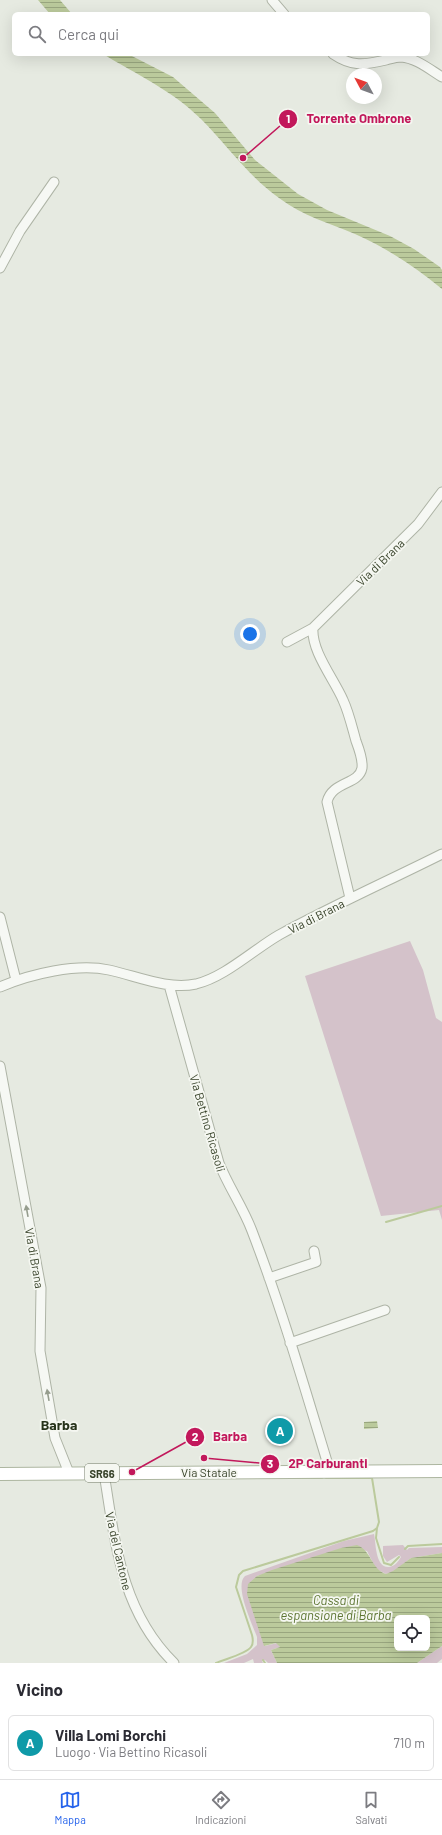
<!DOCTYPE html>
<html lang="it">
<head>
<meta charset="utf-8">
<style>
	body { margin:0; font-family:Barlow,sans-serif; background:#f2f2f3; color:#2b2b33 }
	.controls { position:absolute; right:12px; bottom:12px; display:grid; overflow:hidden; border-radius:6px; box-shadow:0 4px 16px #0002 }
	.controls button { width:36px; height:36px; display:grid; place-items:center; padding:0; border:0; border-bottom:1px solid #e1e1e2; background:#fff; color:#2b2b33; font:20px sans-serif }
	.compass { position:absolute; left:346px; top:68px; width:36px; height:36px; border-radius:50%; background:#fff; box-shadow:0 4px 16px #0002; rotate:311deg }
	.you { position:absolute; left:250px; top:634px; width:14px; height:14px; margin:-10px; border:3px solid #fff; border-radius:50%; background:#1a73e8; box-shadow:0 0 0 6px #1a73e833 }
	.badge { display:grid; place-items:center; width:26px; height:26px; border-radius:50%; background:#2563eb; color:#fff; font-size:13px; font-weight:700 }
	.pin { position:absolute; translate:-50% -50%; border:2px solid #fff; box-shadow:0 1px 4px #0006 }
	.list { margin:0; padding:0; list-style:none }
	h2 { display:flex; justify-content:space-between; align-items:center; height:52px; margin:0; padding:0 16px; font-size:17px }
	h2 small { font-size:13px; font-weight:400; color:#7c7c81 }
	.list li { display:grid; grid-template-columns:26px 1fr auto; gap:12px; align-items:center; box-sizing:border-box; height:56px; margin:0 8px 8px; padding:0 8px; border:1px solid #e1e1e2; border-radius:6px }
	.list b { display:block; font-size:15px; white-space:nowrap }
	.list p { margin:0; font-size:13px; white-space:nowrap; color:#7c7c81 }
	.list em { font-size:13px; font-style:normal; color:#7c7c81 }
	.icon { flex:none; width:22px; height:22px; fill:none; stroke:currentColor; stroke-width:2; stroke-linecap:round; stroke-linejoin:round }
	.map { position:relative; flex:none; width:442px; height:1663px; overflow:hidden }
	.search { position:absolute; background:#fff; box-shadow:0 4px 16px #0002; left:12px; right:12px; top:12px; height:44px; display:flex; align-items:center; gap:10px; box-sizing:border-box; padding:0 14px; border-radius:6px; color:#7c7c81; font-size:15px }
	.sheet { height:116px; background:#fff }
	nav { display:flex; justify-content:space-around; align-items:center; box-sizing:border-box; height:56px; border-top:1px solid #e1e1e2; background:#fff; font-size:11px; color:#7c7c81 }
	nav a { display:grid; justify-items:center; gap:2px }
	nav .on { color:#2563eb }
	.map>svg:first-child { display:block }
	.grass { fill:#d4c2ca }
	.water { fill:url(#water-rules); fill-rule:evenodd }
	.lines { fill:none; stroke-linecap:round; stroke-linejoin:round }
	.stream { stroke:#bbca9c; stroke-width:2 }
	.minor-casing { stroke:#aeb4a6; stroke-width:11 }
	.major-casing { stroke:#adb6a0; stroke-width:14 }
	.minor { stroke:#f6f8f4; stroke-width:9 }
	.major { stroke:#fff; stroke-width:12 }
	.oneway { fill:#969d8e }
	.labels { text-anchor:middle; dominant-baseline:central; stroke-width:3.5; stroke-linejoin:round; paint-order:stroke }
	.shield { fill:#f5f7f1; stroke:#707865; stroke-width:1 }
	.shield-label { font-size:11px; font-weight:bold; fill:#374229 }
	.street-label { font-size:12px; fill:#374229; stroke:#f5f7f1 }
	.water-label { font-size:13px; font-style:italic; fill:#5d7633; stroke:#f5f7f1 }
	.quarter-label { font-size:14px; font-weight:bold; fill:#27331b; stroke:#f5f7f1 }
	.leader { fill:none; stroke:#c2185b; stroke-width:1.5 }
	.callout-dot { fill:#c2185b; stroke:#f5f7f1; stroke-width:1.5 }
	.mark-label { font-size:12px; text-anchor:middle; font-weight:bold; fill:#fff }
	.callout-label { font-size:13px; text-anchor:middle; font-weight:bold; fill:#c2185b; stroke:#f5f7f1; stroke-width:3.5; stroke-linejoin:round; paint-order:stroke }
</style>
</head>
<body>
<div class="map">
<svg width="442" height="1663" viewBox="0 0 442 1663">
	<defs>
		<pattern id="water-rules" width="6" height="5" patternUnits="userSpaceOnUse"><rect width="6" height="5" fill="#bbca9c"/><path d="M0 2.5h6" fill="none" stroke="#99a67f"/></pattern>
	</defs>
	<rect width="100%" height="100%" fill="#e6eae1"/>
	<path class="grass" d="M 410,941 L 423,970 L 436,1018 L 442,1022 L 442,1220 L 439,1210 L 381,1216 L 305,976 Z
		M 374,1534 C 376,1542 375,1568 389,1567 C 395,1566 398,1562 401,1557 L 399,1555 L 387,1562 L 383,1556 L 383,1546 L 403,1545 L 407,1550 L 409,1548 L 442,1547 L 442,1553 L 411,1558 L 393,1572 L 386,1574 L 376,1569 L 367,1551 L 346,1547 L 257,1576 L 265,1646 L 277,1643 L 280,1647 L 271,1650 L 277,1663 L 268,1663 L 265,1660 L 262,1661 L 263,1663 L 254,1663 L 253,1659 L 244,1663 L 224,1663 L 247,1654 L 257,1645 L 257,1637 C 252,1623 234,1586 245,1576 L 344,1541 Z
		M 442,1646 L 442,1659 L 437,1663 L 417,1663 Z"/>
	<path class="water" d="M 38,0 L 60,0 L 72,14 L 50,14 Z
		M 103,54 L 128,54 L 173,77 L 215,113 L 255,160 L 298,194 L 327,210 L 390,236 L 414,249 L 440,267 L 442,270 L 442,289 C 415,267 387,248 355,234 C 329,223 303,216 279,198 C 248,176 227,145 201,119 C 173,91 136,74 103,54 Z
		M 377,1421 L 378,1428 L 364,1429 L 364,1422 Z
		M 357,1545 C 372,1551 371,1569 386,1574 L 393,1571 L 411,1558 L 442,1553 L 442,1646 L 417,1663 L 277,1663 L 271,1650 L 280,1647 L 276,1643 L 264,1646 L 247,1594 L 248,1584 L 257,1576 L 272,1570 L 341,1548 ZM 397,1618 L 427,1618 L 427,1648 L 397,1648 Z"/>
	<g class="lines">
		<path class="stream" d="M 386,1222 L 442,1206
			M 392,1477 L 423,1477
			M 286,1478 L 322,1478
			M 377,1528 L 376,1538 L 384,1563 L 391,1565 L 399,1557
			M 405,1549 L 408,1546 L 442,1544
			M 263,1660 L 265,1663
			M 216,1663 C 225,1659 246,1654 251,1647 C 254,1643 253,1639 252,1635 L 236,1587 L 239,1575 L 243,1571 L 373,1531 L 377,1528 L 379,1522 L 372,1478 L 326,1478"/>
		<defs>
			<path id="minor" d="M 272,0 L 284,14
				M 333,54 C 352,67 364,65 386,60 C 390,59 396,57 401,57 C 416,58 429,69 442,77
				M 0,268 L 20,231 L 54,182
				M 313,628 C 311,651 334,679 343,700 C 349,713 352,727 356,741 C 359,749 363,759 362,768 C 359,785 332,781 327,802 L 350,898
				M 287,642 L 313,628 L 418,524 L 442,492
				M 0,917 L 16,980
				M 169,985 L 219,1163 C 228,1186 243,1207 252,1231 C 282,1309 305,1389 329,1468 L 328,1472
				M 0,987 C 30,974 77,963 109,970 C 137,976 167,990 196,984 C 225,977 253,950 279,935 C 332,906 388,881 442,854
				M 0,1066 L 41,1288 L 40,1351 L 55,1438 L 69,1473
				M 269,1278 L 316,1262 L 314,1251
				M 290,1343 L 385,1310
				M 104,1473 C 115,1542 121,1611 174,1663"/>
			<path id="major" d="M 0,1474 L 442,1471"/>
		</defs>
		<use href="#minor" class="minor-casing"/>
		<use href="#major" class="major-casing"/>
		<use href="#minor" class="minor"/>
		<use href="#major" class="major"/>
	</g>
	<defs><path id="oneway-solid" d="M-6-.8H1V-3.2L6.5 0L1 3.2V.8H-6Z"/></defs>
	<g class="oneway">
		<use href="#oneway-solid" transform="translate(27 1211) rotate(-100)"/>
		<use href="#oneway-solid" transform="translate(48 1395) rotate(-100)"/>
	</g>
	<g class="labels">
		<rect class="shield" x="85" y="1464" width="34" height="18" rx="3"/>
		<g class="shield-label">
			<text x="102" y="1473">SR66</text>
		</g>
		<g class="street-label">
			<text transform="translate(380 562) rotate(-44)">Via di Brana</text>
			<text transform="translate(316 916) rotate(-27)">Via di Brana</text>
			<text transform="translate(208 1123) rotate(74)">Via Bettino Ricasoli</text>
			<text transform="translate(35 1258) rotate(80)">Via di Brana</text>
			<text x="209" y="1472">Via Statale</text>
			<text transform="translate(119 1551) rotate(77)">Via del Cantone</text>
		</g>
		<g class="water-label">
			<text x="336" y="1600">Cassa di<tspan x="336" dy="15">espansione di Barba</tspan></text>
		</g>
		<g class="quarter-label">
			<text x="59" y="1424">Barba</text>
		</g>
	</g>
	<path class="leader" d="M243 158L288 119M132 1472L195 1437M204 1458L270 1464"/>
	<g class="callout-dot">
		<circle cx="243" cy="158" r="4"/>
		<circle cx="132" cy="1472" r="4"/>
		<circle cx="204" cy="1458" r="4"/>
		<circle cx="288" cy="119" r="10"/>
		<circle cx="195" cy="1437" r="10"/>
		<circle cx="270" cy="1464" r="10"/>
	</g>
	<g class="mark-label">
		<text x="288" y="123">1</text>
		<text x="195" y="1441">2</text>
		<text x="270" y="1468">3</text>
	</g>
	<g class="callout-label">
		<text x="359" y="123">Torrente Ombrone</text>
		<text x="230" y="1441">Barba</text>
		<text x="328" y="1468">2P Carburanti</text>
	</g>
</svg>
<div class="controls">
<button><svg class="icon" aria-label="locate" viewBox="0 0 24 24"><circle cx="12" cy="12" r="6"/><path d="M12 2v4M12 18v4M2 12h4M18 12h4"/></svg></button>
</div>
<svg class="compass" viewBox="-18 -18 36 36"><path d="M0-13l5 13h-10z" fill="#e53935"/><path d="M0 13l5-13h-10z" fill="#7c7c81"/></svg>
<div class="you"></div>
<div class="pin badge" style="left:280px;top:1431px;background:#0f9aa8">A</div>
<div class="search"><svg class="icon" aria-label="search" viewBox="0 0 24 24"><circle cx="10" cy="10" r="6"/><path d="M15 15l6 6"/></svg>Cerca qui</div>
</div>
<section class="sheet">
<h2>Vicino<small></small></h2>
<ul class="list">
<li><span class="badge" style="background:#0f9aa8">A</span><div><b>Villa Lomi Borchi</b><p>Luogo · Via Bettino Ricasoli</p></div><em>710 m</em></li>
</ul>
</section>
<nav>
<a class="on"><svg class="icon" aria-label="map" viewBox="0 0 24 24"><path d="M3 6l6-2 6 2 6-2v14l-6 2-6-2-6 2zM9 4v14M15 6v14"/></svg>Mappa</a>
<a><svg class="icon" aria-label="directions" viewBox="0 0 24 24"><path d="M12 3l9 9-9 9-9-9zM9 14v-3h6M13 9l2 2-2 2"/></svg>Indicazioni</a>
<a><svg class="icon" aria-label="saved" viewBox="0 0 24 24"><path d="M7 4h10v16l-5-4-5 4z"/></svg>Salvati</a>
</nav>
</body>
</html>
